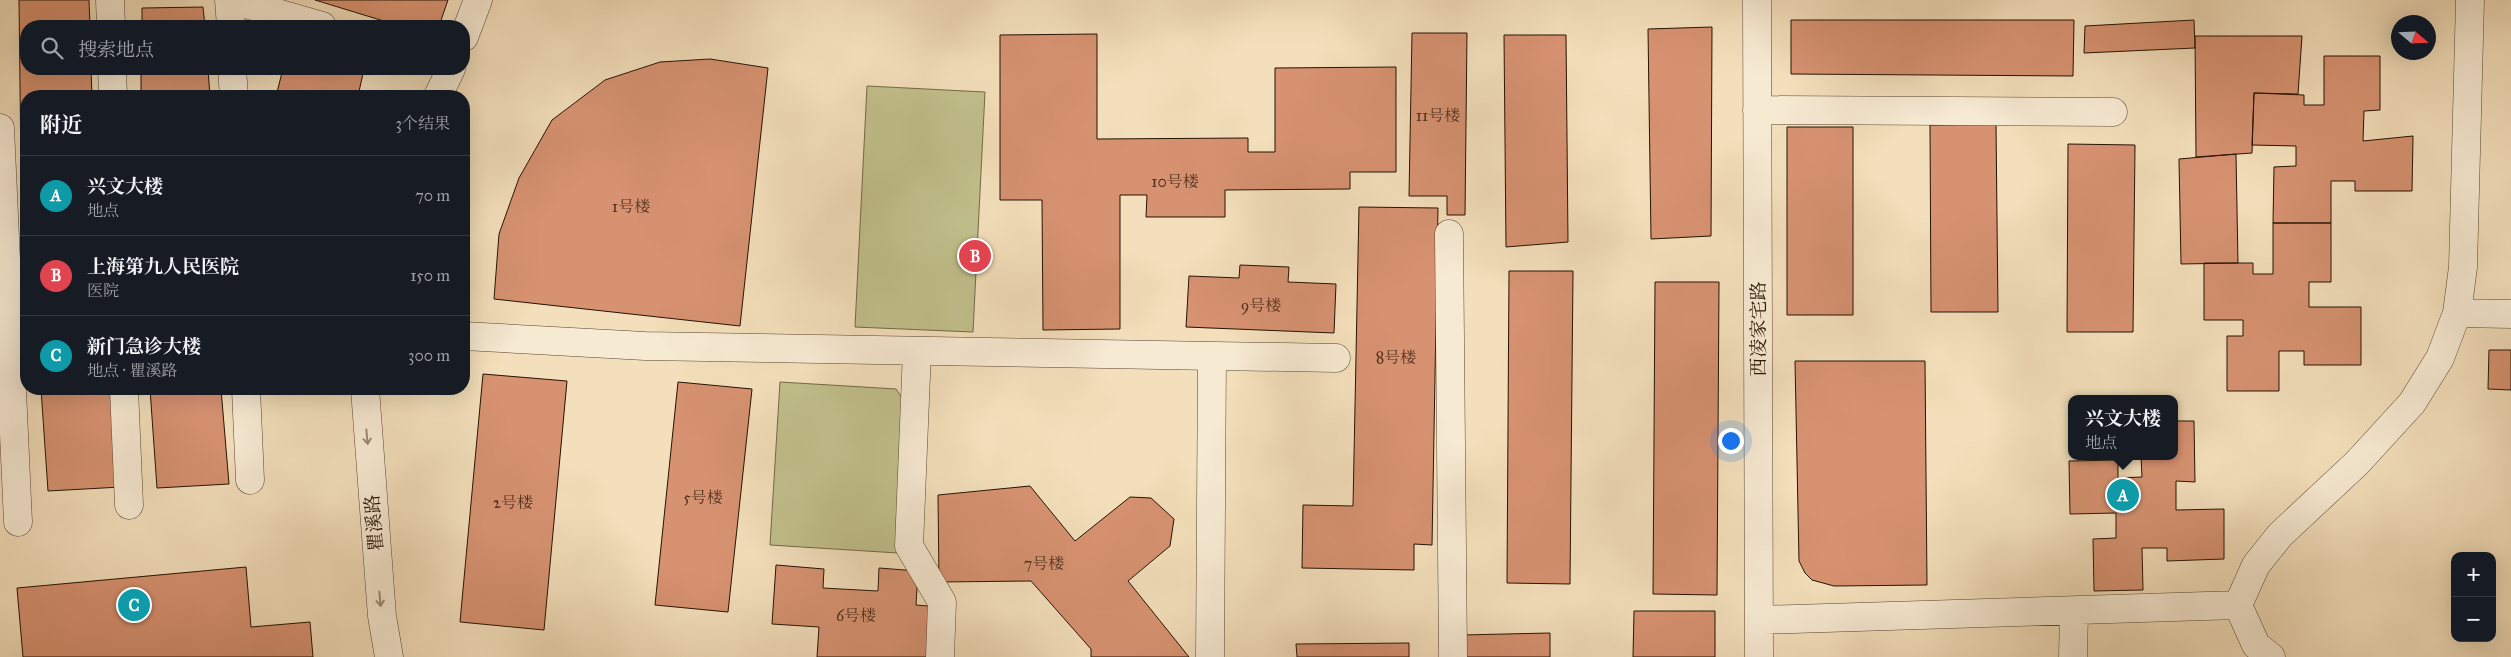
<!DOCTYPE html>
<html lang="zh">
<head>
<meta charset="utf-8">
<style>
	body { margin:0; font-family:"IM FELL Great Primer","Noto Serif SC",serif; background:#242831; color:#f1f3f6 }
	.controls { position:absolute; right:15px; bottom:15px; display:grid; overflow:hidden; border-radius:10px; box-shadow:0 5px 20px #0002 }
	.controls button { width:45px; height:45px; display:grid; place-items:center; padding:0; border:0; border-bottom:1px solid #363941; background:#171b24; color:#f1f3f6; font:25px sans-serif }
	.compass { position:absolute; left:2391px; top:15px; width:45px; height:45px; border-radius:50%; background:#171b24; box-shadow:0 5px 20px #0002; rotate:109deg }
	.you { position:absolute; left:1730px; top:440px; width:18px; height:18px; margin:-12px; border:4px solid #fff; border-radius:50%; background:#1a73e8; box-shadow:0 0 0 8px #1a73e833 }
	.badge { display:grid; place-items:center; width:32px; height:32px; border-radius:50%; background:#0f766e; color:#fff; font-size:16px; font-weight:700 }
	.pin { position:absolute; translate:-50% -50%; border:2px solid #fff; box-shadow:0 1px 5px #0006 }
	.popup { position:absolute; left:2068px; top:395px; width:110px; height:65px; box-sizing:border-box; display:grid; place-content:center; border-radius:10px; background:#171b24; filter:drop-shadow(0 1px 4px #0005); font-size:16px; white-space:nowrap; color:#9ea1a6 }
	.popup b { font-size:19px; color:#f1f3f6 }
	.popup::after { content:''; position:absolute; left:50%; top:100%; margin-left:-10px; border:10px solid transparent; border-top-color:#171b24 }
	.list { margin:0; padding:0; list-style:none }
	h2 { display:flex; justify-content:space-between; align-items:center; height:65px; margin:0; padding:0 20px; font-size:21px }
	h2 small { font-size:16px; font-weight:400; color:#9ea1a6 }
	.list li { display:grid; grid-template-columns:32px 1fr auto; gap:15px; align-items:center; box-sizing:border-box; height:80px; padding:0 20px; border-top:1px solid #363941 }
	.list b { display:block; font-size:19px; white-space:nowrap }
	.list p { margin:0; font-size:16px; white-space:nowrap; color:#9ea1a6 }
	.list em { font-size:16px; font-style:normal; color:#9ea1a6 }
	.icon { flex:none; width:28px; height:28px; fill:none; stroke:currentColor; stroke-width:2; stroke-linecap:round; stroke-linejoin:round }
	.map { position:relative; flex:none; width:2511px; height:657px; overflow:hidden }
	.search { position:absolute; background:#171b24; box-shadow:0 5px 20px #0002; left:20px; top:20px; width:450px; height:55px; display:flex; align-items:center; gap:12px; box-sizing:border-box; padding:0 18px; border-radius:20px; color:#9ea1a6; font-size:19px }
	.panel { position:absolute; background:#171b24; box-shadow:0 5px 20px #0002; left:20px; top:90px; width:450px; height:305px; border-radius:20px }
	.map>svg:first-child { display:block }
	.green { fill:#c1c08c; stroke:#736947 }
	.building { fill:#d79271; stroke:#251202 }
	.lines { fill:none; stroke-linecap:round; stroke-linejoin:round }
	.minor-casing { stroke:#584530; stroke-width:29 }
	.minor { stroke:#f7ead3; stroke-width:28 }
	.oneway { stroke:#988975 }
	.labels { text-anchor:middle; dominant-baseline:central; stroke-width:4; stroke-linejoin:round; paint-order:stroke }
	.number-label { font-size:16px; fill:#52321e }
	.street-label { font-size:19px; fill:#251202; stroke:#f7ead3 }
</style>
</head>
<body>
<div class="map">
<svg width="2511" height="657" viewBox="0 0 2511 657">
	<rect width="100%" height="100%" fill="#f3dfbb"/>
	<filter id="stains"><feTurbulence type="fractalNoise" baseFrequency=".004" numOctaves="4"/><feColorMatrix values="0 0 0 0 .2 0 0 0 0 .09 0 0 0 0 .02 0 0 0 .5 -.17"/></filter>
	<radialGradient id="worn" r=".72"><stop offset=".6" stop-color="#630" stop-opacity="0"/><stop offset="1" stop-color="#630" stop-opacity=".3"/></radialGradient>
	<path class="green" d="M 867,86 L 985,92 L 973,332 L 855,327 Z
		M 780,382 L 896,389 L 907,405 L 898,553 L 770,545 Z"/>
	<path class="building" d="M 19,0 L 89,0 L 90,26 L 26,26 L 26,69 L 91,69 L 92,96 L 26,96 L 26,254 L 22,255 Z
		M 315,0 L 448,0 L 439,26 L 400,26 Z
		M 203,7 L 205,26 L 142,26 L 142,8 Z
		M 1791,20 L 2074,20 L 2073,76 L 1791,74 Z
		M 2194,20 L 2195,48 L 2084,53 L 2085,26 Z
		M 1712,27 L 1711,236 L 1651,239 L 1648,29 Z
		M 1412,33 L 1467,33 L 1465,215 L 1447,215 L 1447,196 L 1409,196 Z
		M 1097,34 L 1097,139 L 1248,138 L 1248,152 L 1275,152 L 1275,68 L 1396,67 L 1396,172 L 1350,172 L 1350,189 L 1225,190 L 1225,217 L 1146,217 L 1147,195 L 1120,195 L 1120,329 L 1043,330 L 1042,200 L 1000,200 L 1000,35 Z
		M 1504,35 L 1566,35 L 1568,242 L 1506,247 Z
		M 2195,36 L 2302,36 L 2298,94 L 2254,93 L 2252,153 L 2196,157 Z
		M 2324,56 L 2380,56 L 2380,110 L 2364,111 L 2363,141 L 2413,136 L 2412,191 L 2355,191 L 2355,181 L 2331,181 L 2331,223 L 2273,223 L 2274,167 L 2296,166 L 2296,146 L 2252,145 L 2254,93 L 2304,95 L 2304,105 L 2324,105 Z
		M 710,59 L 768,68 L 740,326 L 494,299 L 499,234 L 519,178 L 552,120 L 605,80 L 660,62 Z
		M 141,69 L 208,69 L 210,96 L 141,96 Z
		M 283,69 L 364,69 L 358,96 L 276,96 Z
		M 1996,124 L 1998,312 L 1931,312 L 1930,125 Z
		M 1787,127 L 1853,127 L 1853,315 L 1787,315 Z
		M 2068,144 L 2135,145 L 2133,332 L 2067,332 Z
		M 2236,154 L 2238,263 L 2181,264 L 2179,159 Z
		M 1359,207 L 1438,208 L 1432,545 L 1414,544 L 1414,570 L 1302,568 L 1303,505 L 1353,506 Z
		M 2273,223 L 2331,223 L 2331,282 L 2309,282 L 2309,307 L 2361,307 L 2361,365 L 2304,365 L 2304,351 L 2279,351 L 2279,391 L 2227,391 L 2227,336 L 2243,336 L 2243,320 L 2204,320 L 2204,263 L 2253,263 L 2253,274 L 2273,274 Z
		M 1240,265 L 1289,267 L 1288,282 L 1336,284 L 1334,333 L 1186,327 L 1189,276 L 1239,278 Z
		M 1509,271 L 1573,271 L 1570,584 L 1507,583 Z
		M 1655,282 L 1719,282 L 1717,595 L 1653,594 Z
		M 2489,350 L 2511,350 L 2511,390 L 2488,389 Z
		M 1795,361 L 1925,361 L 1927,585 L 1834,586 L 1812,580 L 1805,573 L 1799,561 Z
		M 483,374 L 567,381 L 544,630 L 460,622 Z
		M 678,382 L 752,389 L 728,612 L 655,605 Z
		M 41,389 L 112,389 L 121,487 L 48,491 Z
		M 150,389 L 221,389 L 229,484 L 157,488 Z
		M 2174,421 L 2194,421 L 2195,482 L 2176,481 L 2176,510 L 2224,509 L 2224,559 L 2167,561 L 2167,548 L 2142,548 L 2143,590 L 2094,591 L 2093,539 L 2116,538 L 2116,513 L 2070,514 L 2069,461 L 2118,460 L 2118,478 L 2142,477 L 2141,456 L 2174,456 Z
		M 1030,486 L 1075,541 L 1130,497 L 1151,498 L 1174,519 L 1170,546 L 1128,581 L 1189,657 L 1091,657 L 1091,649 L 1031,581 L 939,582 L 938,495 Z
		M 776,565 L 824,569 L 823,588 L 878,591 L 879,568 L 918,571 L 916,605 L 940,607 L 936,657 L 817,657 L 819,627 L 772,624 Z
		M 246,567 L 251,627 L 310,622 L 313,657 L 23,657 L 17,588 Z
		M 1634,611 L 1715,611 L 1715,657 L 1633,657 Z
		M 1550,633 L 1550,657 L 1463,657 L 1462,635 Z
		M 1409,643 L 1409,657 L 1297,657 L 1296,644 Z"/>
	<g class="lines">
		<defs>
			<path id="minor" d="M 110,0 L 111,26
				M 229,0 L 231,26
				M 232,0 L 322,26
				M 1757,0 L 1759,657
				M 464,37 L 478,0
				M 112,69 L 113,96
				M 232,69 L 234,96
				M 438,96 L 451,69
				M 1757,110 L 2113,112
				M 0,128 L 18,522
				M 1449,234 L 1453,657
				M 2457,313 L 2511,314
				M 464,336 L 645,346 L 1336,358
				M 917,351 L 909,546 L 942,602 L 940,657
				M 124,389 L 129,505
				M 246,389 L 250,480
				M 365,389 L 382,616 L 389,657
				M 2238,605 L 2256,565 L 2280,535 L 2357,463 L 2412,403 L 2440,358 L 2457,313 L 2463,267 L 2470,0
				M 1759,620 L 2238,605 L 2256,645 L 2271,657
				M 1210,657 L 1212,356
				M 2073,657 L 2074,612"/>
		</defs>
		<use href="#minor" class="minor-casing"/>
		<use href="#minor" class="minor"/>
	</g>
	<defs><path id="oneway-shaft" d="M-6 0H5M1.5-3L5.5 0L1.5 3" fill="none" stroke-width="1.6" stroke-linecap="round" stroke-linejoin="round" transform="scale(1.25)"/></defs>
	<g class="oneway">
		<use href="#oneway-shaft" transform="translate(367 437) rotate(85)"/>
		<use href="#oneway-shaft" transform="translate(380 599) rotate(85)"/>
	</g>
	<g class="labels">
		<g class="number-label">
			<text x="1438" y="115">11号楼</text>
			<text x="1175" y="181">10号楼</text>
			<text x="631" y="206">1号楼</text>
			<text x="1261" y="305">9号楼</text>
			<text x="1396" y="357">8号楼</text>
			<text x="703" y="497">5号楼</text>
			<text x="513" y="502">2号楼</text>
			<text x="1044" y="563">7号楼</text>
			<text x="856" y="615">6号楼</text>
		</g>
		<g class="street-label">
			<text transform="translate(1758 329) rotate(-90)">西凌家宅路</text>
			<text transform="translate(374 523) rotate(-95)">瞿溪路</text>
		</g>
	</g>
	<rect width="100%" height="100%" filter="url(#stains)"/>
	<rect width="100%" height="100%" fill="url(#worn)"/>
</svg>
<div class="controls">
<button>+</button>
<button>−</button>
</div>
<svg class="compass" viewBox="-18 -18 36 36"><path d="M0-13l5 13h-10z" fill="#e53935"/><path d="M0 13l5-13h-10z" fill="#9ea1a6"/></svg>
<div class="you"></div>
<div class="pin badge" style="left:2123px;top:495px;background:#0f9aa8">A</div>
<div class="popup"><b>兴文大楼</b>地点</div>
<div class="pin badge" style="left:975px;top:256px;background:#e0444e">B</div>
<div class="pin badge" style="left:134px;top:605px;background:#0f9aa8">C</div>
<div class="search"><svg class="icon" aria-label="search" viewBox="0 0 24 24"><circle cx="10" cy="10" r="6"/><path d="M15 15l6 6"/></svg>搜索地点</div>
<section class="panel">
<h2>附近<small>3个结果</small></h2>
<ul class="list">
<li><span class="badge" style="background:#0f9aa8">A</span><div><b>兴文大楼</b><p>地点</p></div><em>70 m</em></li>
<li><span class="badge" style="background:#e0444e">B</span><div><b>上海第九人民医院</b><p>医院</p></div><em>150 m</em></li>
<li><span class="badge" style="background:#0f9aa8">C</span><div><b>新门急诊大楼</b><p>地点 · 瞿溪路</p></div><em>300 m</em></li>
</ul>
</section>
</div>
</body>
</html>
